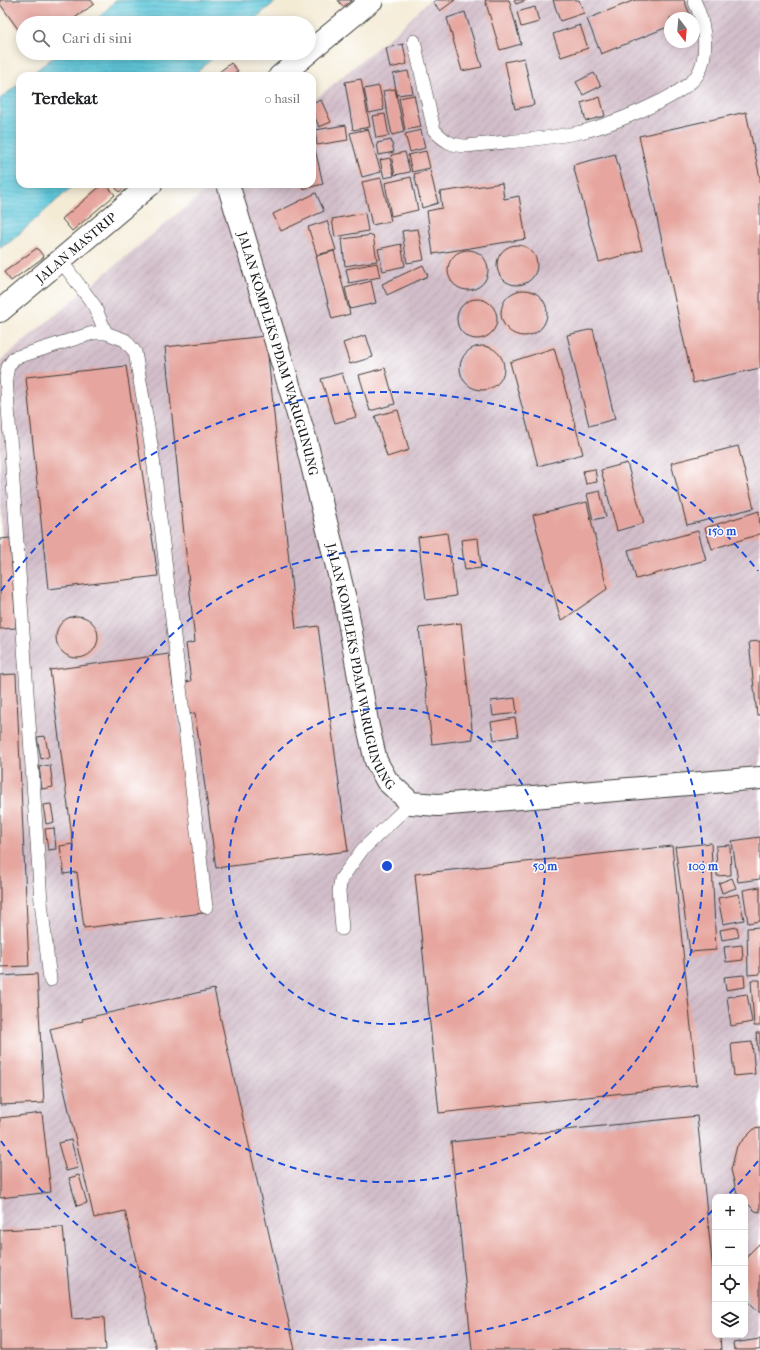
<!DOCTYPE html>
<html lang="id">
<head>
<meta charset="utf-8">
<style>
	body { margin:0; font-family:"IM FELL French Canon",serif; background:#f6f6f6; color:#202124 }
	.controls { position:absolute; right:12px; bottom:12px; display:grid; overflow:hidden; border-radius:8px; box-shadow:0 2px 10px #0003 }
	.controls button { width:36px; height:36px; display:grid; place-items:center; padding:0; border:0; border-bottom:1px solid #e0e0e0; background:#fff; color:#202124; font:20px sans-serif }
	.compass { position:absolute; left:664px; top:12px; width:36px; height:36px; border-radius:50%; background:#fff; box-shadow:0 2px 10px #0003; rotate:164deg }
	.list { margin:0; padding:0; list-style:none }
	h2 { display:flex; justify-content:space-between; align-items:center; height:52px; margin:0; padding:0 16px; font-size:17px }
	h2 small { font-size:13px; font-weight:400; color:#757577 }
	.icon { flex:none; width:22px; height:22px; fill:none; stroke:currentColor; stroke-width:2; stroke-linecap:round; stroke-linejoin:round }
	.map { position:relative; flex:none; width:760px; height:1350px; overflow:hidden }
	.search { position:absolute; background:#fff; box-shadow:0 2px 10px #0003; left:16px; top:16px; width:300px; height:44px; display:flex; align-items:center; gap:10px; box-sizing:border-box; padding:0 14px; border-radius:22px; color:#757577; font-size:15px }
	.panel { position:absolute; background:#fff; box-shadow:0 2px 10px #0003; left:16px; top:72px; width:300px; height:116px; border-radius:12px }
	.map>svg:first-child { display:block }
	.industrial { fill:url(#industrial-furrows); fill-rule:evenodd }
	.water { fill:url(#water-rules); stroke:#3e727c }
	.building { fill:#e6a59e }
	.lines { fill:none; stroke-linecap:round; stroke-linejoin:round }
	.lane-casing { stroke:#3c3b38; stroke-width:14 }
	.street-casing { stroke:#3c3b38; stroke-width:24 }
	.primary-casing { stroke:#3c3b38; stroke-width:24 }
	.lane { stroke:#fff; stroke-width:13 }
	.street { stroke:#fff; stroke-width:22 }
	.primary { stroke:#fff; stroke-width:22 }
	.ring { fill:none; stroke:#1d4ed8; stroke-width:2; stroke-dasharray:7 5 }
	.labels { text-anchor:middle; dominant-baseline:central; stroke-width:3; stroke-linejoin:round; paint-order:stroke }
	.street-label { font-size:13px; fill:#1c1c1c; stroke:#fff }
	.centre { fill:#1d4ed8; stroke:#fff; stroke-width:2 }
	.ring-label { font-size:12px; text-anchor:middle; font-weight:bold; fill:#1d4ed8; stroke:#fff; stroke-width:3; stroke-linejoin:round; paint-order:stroke }
</style>
</head>
<body>
<div class="map">
<svg width="760" height="1350" viewBox="0 0 760 1350">
	<defs>
		<pattern id="industrial-furrows" width="10" height="10" patternUnits="userSpaceOnUse"><rect width="10" height="10" fill="#d1bdc9"/><path d="M-1 1l2-2M0 10L10 0M9 11l2-2" fill="none" stroke="#b3a2ac"/></pattern>
		<pattern id="water-rules" width="6" height="5" patternUnits="userSpaceOnUse"><rect width="6" height="5" fill="#60c9dc"/><path d="M0 2.5h6" fill="none" stroke="#53acbc"/></pattern>
	</defs>
	<rect width="100%" height="100%" fill="#fff"/>
	<filter id="ink" filterUnits="userSpaceOnUse"><feTurbulence type="fractalNoise" baseFrequency=".025" numOctaves="2"/><feDisplacementMap in="SourceGraphic" scale="8" xChannelSelector="R" yChannelSelector="G"/><feConvolveMatrix kernelMatrix="1 2 1 2 8 2 1 2 1" color-interpolation-filters="sRGB"/></filter>
	<filter id="wash" filterUnits="userSpaceOnUse"><feTurbulence type="fractalNoise" baseFrequency=".012" numOctaves="4" result="noise"/><feDisplacementMap in="SourceGraphic" scale="16" xChannelSelector="R" yChannelSelector="G"/><feGaussianBlur stdDeviation="0.9" result="paint"/><feColorMatrix in="noise" values="0 0 0 0 0 0 0 0 0 0 0 0 0 0 0 0 0 1.4 0 .05"/><feComposite in="paint" operator="in"/></filter>
	<g filter="url(#wash)">
		<rect width="100%" height="100%" fill="#f4ebd5"/>
		<path class="industrial" d="M 430,0 L 760,0 L 760,1350 L 0,1350 L 0,626 L 7,622 L 0,499 L 0,361 L 213,184 L 312,184 L 312,102 L 404,25 ZM 670,18 L 694,18 L 694,42 L 670,42 ZM 715,1197 L 745,1197 L 745,1335 L 715,1335 Z"/>
		<path class="water" d="M 116,0 L 277,0 L 250,23 L 94,23 Z
			M 59,53 L 218,53 L 193,76 L 29,76 Z
			M 20,83 L 20,184 L 75,184 L 11,241 L 0,248 L 0,99 Z"/>
		<g id="blocks">
			<path class="building" d="M 0,0 L 91,0 L 94,4 L 68,23 L 23,23 L 23,36 L 0,4 Z
				M 338,0 L 352,0 L 343,7 Z
				M 435,0 L 455,0 L 440,11 L 433,2 Z
				M 485,0 L 509,0 L 521,44 L 500,50 Z
				M 514,0 L 527,0 L 516,4 Z
				M 553,0 L 579,0 L 584,13 L 560,21 Z
				M 635,0 L 684,0 L 691,17 L 670,18 L 670,26 L 601,54 L 587,19 Z
				M 535,7 L 539,22 L 521,27 L 517,12 Z
				M 465,12 L 482,67 L 462,71 L 447,18 Z
				M 580,25 L 588,48 L 561,57 L 553,34 Z
				M 403,44 L 407,64 L 390,68 L 386,48 Z
				M 524,58 L 534,105 L 515,109 L 505,62 Z
				M 231,63 L 238,71 L 231,76 L 214,76 Z
				M 408,71 L 413,93 L 397,95 L 393,74 Z
				M 594,73 L 601,86 L 583,95 L 576,82 Z
				M 361,79 L 370,127 L 353,130 L 345,82 Z
				M 379,86 L 384,110 L 369,113 L 364,89 Z
				M 395,89 L 404,132 L 392,135 L 383,91 Z
				M 414,95 L 421,127 L 405,130 L 399,98 Z
				M 600,97 L 605,116 L 586,121 L 581,103 Z
				M 321,100 L 331,122 L 319,127 L 312,110 L 312,104 Z
				M 746,112 L 760,178 L 760,368 L 693,383 L 639,136 Z
				M 385,114 L 389,136 L 376,138 L 372,116 Z
				M 346,125 L 348,140 L 317,145 L 315,130 Z
				M 368,129 L 381,172 L 362,177 L 350,133 Z
				M 421,130 L 425,148 L 410,152 L 405,134 Z
				M 313,140 L 323,184 L 303,189 L 302,184 L 312,184 Z
				M 391,140 L 394,152 L 379,155 L 377,143 Z
				M 426,151 L 430,168 L 412,172 L 408,155 Z
				M 405,152 L 410,172 L 395,175 L 391,155 Z
				M 615,154 L 642,250 L 599,262 L 573,165 Z
				M 390,158 L 394,176 L 384,178 L 380,160 Z
				M 430,170 L 438,203 L 422,208 L 414,174 Z
				M 411,177 L 418,210 L 391,216 L 385,183 Z
				M 381,178 L 391,221 L 372,225 L 362,182 Z
				M 502,183 L 504,199 L 519,196 L 526,239 L 433,254 L 427,211 L 442,208 L 440,192 Z
				M 103,184 L 106,184 L 115,195 L 72,231 L 62,219 Z
				M 113,184 L 129,184 L 119,192 Z
				M 316,193 L 324,211 L 281,231 L 273,214 Z
				M 365,213 L 368,231 L 335,237 L 332,219 Z
				M 327,221 L 336,250 L 317,255 L 308,227 Z
				M 418,229 L 424,260 L 407,263 L 402,231 Z
				M 373,235 L 377,261 L 345,266 L 342,239 Z
				M 401,244 L 405,266 L 383,271 L 378,249 Z
				M497 265a20 20 0 1 1 40 0a20 20 0 1 1-40 0Z
				M 37,248 L 44,257 L 11,281 L 4,272 Z
				M448 270a20 20 0 1 1 40 0a20 20 0 1 1-40 0Z
				M 334,251 L 350,314 L 332,319 L 316,256 Z
				M 377,263 L 380,277 L 349,283 L 346,269 Z
				M 423,265 L 428,276 L 387,295 L 382,284 Z
				M 371,281 L 376,303 L 350,309 L 345,288 Z
				M501 313a23 23 0 1 1 46 0a23 23 0 1 1-46 0Z
				M457 319a20 20 0 1 1 40 0a20 20 0 1 1-40 0Z
				M 593,329 L 615,419 L 589,426 L 567,335 Z
				M 366,335 L 373,357 L 350,364 L 343,343 Z
				M 266,336 L 296,629 L 318,626 L 348,851 L 216,868 L 195,713 L 186,714 L 181,683 L 191,681 L 186,644 L 195,642 L 165,347 Z
				M460 368a22 22 0 1 1 44 0a22 22 0 1 1-44 0Z
				M 554,348 L 583,454 L 538,466 L 510,362 Z
				M 126,366 L 158,576 L 48,589 L 26,377 Z
				M 385,368 L 395,404 L 370,411 L 359,375 Z
				M 342,373 L 356,417 L 335,423 L 321,379 Z
				M 398,410 L 409,450 L 387,457 L 375,416 Z
				M 738,446 L 754,508 L 687,525 L 671,463 Z
				M 627,463 L 644,523 L 617,531 L 601,470 Z
				M 595,469 L 597,482 L 586,484 L 583,471 Z
				M 600,491 L 606,517 L 593,520 L 587,494 Z
				M 587,502 L 607,589 L 561,621 L 533,515 Z
				M 759,511 L 760,534 L 712,549 L 705,528 Z
				M 698,531 L 706,560 L 636,579 L 628,550 Z
				M 447,533 L 456,596 L 426,600 L 418,537 Z
				M 10,538 L 16,628 L 0,629 L 0,539 Z
				M 478,538 L 481,568 L 465,570 L 461,540 Z
				M56 637a21 21 0 1 1 42 0a21 21 0 1 1-42 0Z
				M 461,623 L 473,739 L 432,744 L 419,628 Z
				M 760,641 L 760,715 L 757,715 L 749,642 Z
				M 169,654 L 203,913 L 84,928 L 77,872 L 64,874 L 60,846 L 73,844 L 50,670 Z
				M 16,674 L 29,966 L 0,967 L 0,675 Z
				M 515,698 L 517,713 L 493,716 L 491,701 Z
				M 515,718 L 518,736 L 494,740 L 491,722 Z
				M 45,736 L 49,757 L 41,759 L 37,737 Z
				M 50,765 L 53,787 L 42,789 L 39,767 Z
				M 51,804 L 54,822 L 46,824 L 43,805 Z
				M 54,828 L 56,849 L 48,850 L 45,829 Z
				M 760,837 L 760,879 L 738,882 L 732,841 Z
				M 711,843 L 716,950 L 690,952 L 675,847 Z
				M 730,845 L 731,875 L 717,876 L 716,846 Z
				M 672,846 L 697,1085 L 439,1113 L 415,874 Z
				M 732,878 L 736,888 L 722,893 L 719,883 Z
				M 760,887 L 760,921 L 748,923 L 743,890 Z
				M 739,894 L 744,920 L 723,924 L 718,898 Z
				M 737,927 L 739,937 L 722,940 L 720,930 Z
				M 760,927 L 760,974 L 748,975 L 747,928 Z
				M 742,945 L 743,960 L 726,962 L 724,947 Z
				M 37,974 L 44,1103 L 0,1105 L 0,976 Z
				M 744,975 L 745,987 L 726,990 L 724,977 Z
				M 751,980 L 760,980 L 760,1026 L 754,1026 Z
				M 214,989 L 295,1350 L 156,1350 L 125,1211 L 94,1218 L 50,1029 L 83,1021 L 82,1019 Z
				M 747,994 L 752,1022 L 731,1026 L 727,997 Z
				M 756,1033 L 760,1033 L 760,1059 L 759,1059 Z
				M 752,1042 L 755,1074 L 734,1076 L 731,1044 Z
				M 42,1113 L 51,1192 L 0,1198 L 0,1118 Z
				M 697,1116 L 715,1291 L 715,1335 L 720,1335 L 721,1350 L 472,1350 L 451,1142 Z
				M 760,1128 L 760,1212 L 755,1211 L 745,1201 L 745,1197 L 741,1197 L 737,1193 L 731,1170 L 737,1146 L 754,1129 Z
				M 71,1140 L 78,1168 L 66,1171 L 58,1143 Z
				M 79,1175 L 87,1203 L 77,1206 L 69,1178 Z
				M 63,1227 L 72,1319 L 104,1317 L 106,1350 L 0,1350 L 0,1230 Z
				M 760,1243 L 760,1313 L 749,1302 L 745,1288 L 745,1268 L 748,1255 Z
				M 760,1339 L 760,1350 L 734,1350 L 733,1343 Z"/>
		</g>
	</g>
	<g filter="url(#ink)">
		<use href="#blocks" fill-opacity="0" stroke="#3c3b38" stroke-width="1"/>
		<g class="lines">
			<defs>
				<path id="lane" d="M 414,41 L 434,130 C 444,141 452,146 467,146 C 503,142 540,140 576,133 C 603,128 684,97 698,74 C 710,52 704,21 694,0
					M 106,333 L 125,340 L 135,352 L 152,450 L 206,907
					M 342,929 L 339,891 L 341,879 L 362,850 L 411,803
					M 50,980 L 41,902 L 6,377 L 8,367 L 14,358 L 93,333 L 106,333 L 94,305 L 61,261"/>
				<g id="street">
					<path id="s1" d="M 228,184 L 306,441 L 345,599 L 368,727 L 376,761 L 387,781 L 411,803 L 438,805 L 760,778"/>
				</g>
				<g id="primary">
					<path d="M 309,52 L 372,0"/>
					<path d="M 280,76 L 308,53"/>
					<path id="s2" d="M 0,311 L 151,184"/>
				</g>
			</defs>
			<use href="#lane" class="lane-casing"/>
			<use href="#street" class="street-casing"/>
			<use href="#primary" class="primary-casing"/>
			<use href="#lane" class="lane"/>
			<use href="#street" class="street"/>
			<use href="#primary" class="primary"/>
		</g>
	</g>
	<g class="ring">
		<circle cx="387" cy="866" r="158"/>
		<circle cx="387" cy="866" r="316"/>
		<path d="M758 1161A474 474 0 0 1 728 1195M713 1210A474 474 0 0 1 1 1141M1 591A474 474 0 0 1 758 571"/>
	</g>
	<g class="labels">
		<g class="street-label">
			<text stroke="none"><textPath href="#s2" startOffset="99">JALAN MASTRIP</textPath></text>
			<text stroke="none"><textPath href="#s1" startOffset="177">JALAN KOMPLEKS PDAM WARUGUNUNG</textPath></text>
			<text stroke="none"><textPath href="#s1" startOffset="501">JALAN KOMPLEKS PDAM WARUGUNUNG</textPath></text>
		</g>
	</g>
	<circle cx="387" cy="866" r="6" class="centre"/>
	<g class="ring-label">
		<text x="722" y="535">150 m</text>
		<text x="545" y="870">50 m</text>
		<text x="703" y="870">100 m</text>
	</g>
</svg>
<div class="controls">
<button>+</button>
<button>−</button>
<button><svg class="icon" aria-label="locate" viewBox="0 0 24 24"><circle cx="12" cy="12" r="6"/><path d="M12 2v4M12 18v4M2 12h4M18 12h4"/></svg></button>
<button><svg class="icon" aria-label="layers" viewBox="0 0 24 24"><path d="M12 4l9 5-9 5-9-5zM3 14l9 5 9-5"/></svg></button>
</div>
<svg class="compass" viewBox="-18 -18 36 36"><path d="M0-13l5 13h-10z" fill="#e53935"/><path d="M0 13l5-13h-10z" fill="#757577"/></svg>
<div class="search"><svg class="icon" aria-label="search" viewBox="0 0 24 24"><circle cx="10" cy="10" r="6"/><path d="M15 15l6 6"/></svg>Cari di sini</div>
<section class="panel">
<h2>Terdekat<small>0 hasil</small></h2>
<ul class="list">
</ul>
</section>
</div>
</body>
</html>
